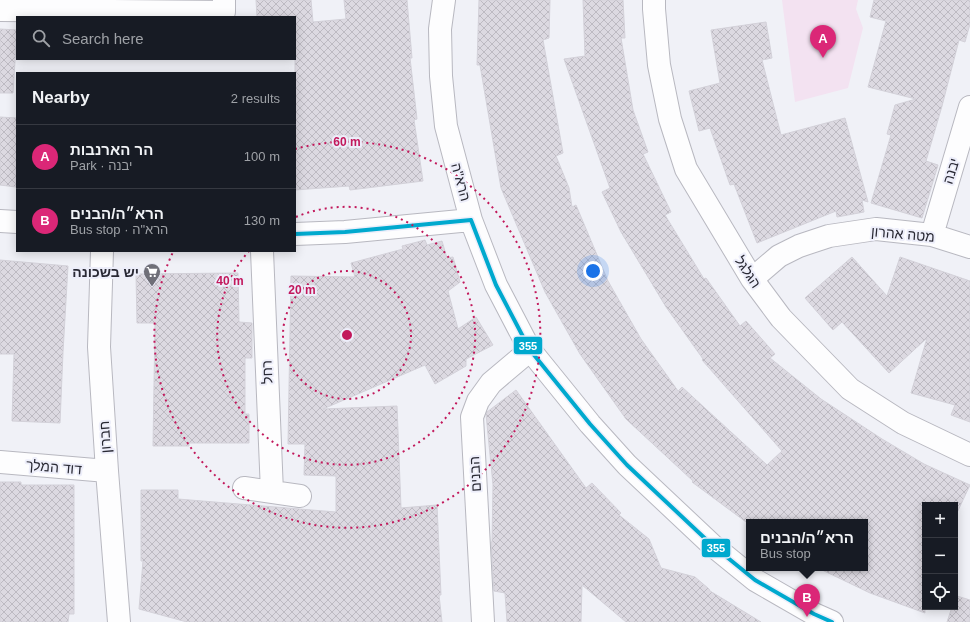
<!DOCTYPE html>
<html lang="en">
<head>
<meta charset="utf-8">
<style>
	body { margin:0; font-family:Helvetica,Heebo,sans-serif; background:#242831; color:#f1f3f6 }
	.controls { position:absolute; right:12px; bottom:12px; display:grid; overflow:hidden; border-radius:0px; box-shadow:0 2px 10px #0003 }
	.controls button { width:36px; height:36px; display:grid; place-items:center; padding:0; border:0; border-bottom:1px solid #363941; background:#171b24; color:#f1f3f6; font:20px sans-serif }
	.you { position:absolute; left:593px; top:271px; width:14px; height:14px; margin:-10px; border:3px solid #fff; border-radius:50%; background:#1a73e8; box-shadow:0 0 0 6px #1a73e833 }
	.badge { display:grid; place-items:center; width:26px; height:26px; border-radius:50%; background:#db2777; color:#fff; font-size:13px; font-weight:700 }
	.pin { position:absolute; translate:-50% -33px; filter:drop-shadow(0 1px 2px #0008) }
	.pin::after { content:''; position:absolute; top:21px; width:14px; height:12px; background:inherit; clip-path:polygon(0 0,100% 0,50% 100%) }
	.popup { position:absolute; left:746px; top:519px; width:122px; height:52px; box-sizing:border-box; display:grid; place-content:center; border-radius:0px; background:#171b24; filter:drop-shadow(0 1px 3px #0005); font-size:13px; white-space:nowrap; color:#9ea1a6 }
	.popup b { font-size:15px; color:#f1f3f6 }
	.popup::after { content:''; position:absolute; left:50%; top:100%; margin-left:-8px; border:8px solid transparent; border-top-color:#171b24 }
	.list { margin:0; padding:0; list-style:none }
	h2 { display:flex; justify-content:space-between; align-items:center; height:52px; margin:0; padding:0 16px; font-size:17px }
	h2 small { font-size:13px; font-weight:400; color:#9ea1a6 }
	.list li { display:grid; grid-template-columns:26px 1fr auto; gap:12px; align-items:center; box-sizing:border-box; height:64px; padding:0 16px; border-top:1px solid #363941 }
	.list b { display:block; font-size:15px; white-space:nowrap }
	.list p { margin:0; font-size:13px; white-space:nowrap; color:#9ea1a6 }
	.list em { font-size:13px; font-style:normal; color:#9ea1a6 }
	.icon { flex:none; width:22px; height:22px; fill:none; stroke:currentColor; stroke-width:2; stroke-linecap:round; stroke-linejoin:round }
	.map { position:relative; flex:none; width:970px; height:622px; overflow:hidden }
	.search { position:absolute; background:#171b24; box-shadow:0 2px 10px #0003; left:16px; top:16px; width:280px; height:44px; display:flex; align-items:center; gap:10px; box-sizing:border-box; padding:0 14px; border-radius:0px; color:#9ea1a6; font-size:15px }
	.panel { position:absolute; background:#171b24; box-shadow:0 2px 10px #0003; left:16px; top:72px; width:280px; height:180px; border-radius:0px }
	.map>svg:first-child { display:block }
	.park { fill:#f3e2f1 }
	.building { fill:url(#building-cross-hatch); stroke:#d3d1d9 }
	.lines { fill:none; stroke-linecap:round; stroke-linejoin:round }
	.street-casing { stroke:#b8b8c0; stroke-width:24 }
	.secondary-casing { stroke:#b8b8c0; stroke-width:24 }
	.street { stroke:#fdfdfe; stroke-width:22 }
	.secondary { stroke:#fdfdfe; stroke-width:22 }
	.bus-1-casing { stroke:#edeefa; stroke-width:7 }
	.bus-1 { stroke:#00a9ce; stroke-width:4 }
	.ring { fill:none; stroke:#c2185b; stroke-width:2; stroke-dasharray:2 4 }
	.labels { text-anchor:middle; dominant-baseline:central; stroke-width:4; stroke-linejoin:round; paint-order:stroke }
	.street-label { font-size:14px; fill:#292934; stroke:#edeefa }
	.poi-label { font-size:14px; font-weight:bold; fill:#292934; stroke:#edeefa; text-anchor:end }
	.centre { fill:#c2185b; stroke:#edeefa; stroke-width:2 }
	.ring-label { font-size:12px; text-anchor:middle; font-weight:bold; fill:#c2185b; stroke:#edeefa; stroke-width:4; stroke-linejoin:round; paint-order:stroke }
	.line-badge { stroke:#edeefa; stroke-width:1.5 }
	.badge-label { font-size:11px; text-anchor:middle; font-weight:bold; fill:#fff }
</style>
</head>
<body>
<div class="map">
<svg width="970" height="622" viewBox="0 0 970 622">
	<defs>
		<pattern id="building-cross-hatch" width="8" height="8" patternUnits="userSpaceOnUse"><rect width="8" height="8" fill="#dcd9e1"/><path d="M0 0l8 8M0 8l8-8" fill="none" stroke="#bdbac2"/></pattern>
	</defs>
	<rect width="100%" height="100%" fill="#f0f1f7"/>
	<path class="park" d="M 782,0 L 858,0 L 856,9 L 863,28 L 848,88 L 795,102 Z"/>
	<path class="building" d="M 256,0 L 311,0 L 313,22 L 346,19 L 344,0 L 407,0 L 412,58 L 410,58 L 417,119 L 414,120 L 423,181 L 350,190 L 349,186 L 295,190 L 295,17 L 257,17 Z
		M 479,0 L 550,0 L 549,38 L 543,40 L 563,153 L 556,156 L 569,188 L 572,207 L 576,205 L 608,281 L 641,339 L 678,391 L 682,387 L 767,465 L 782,451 L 702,360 L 703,359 L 666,307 L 621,232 L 602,192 L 610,188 L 564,59 L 585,56 L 583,0 L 623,0 L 625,38 L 621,38 L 633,110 L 648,152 L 643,154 L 671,212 L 665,215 L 704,279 L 706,278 L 740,326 L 746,321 L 775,354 L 770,358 L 821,399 L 882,439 L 924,464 L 970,485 L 955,517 L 955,505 L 925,505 L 925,613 L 870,593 L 818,568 L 865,568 L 865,522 L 746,522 L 692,482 L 693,481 L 626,419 L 580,354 L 545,292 L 501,188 L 480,65 L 477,65 Z
		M 874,0 L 970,0 L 970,24 L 965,42 L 959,40 L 942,106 L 926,161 L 938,165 L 922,218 L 871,203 L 891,135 L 887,134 L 895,105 L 916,99 L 868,87 L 886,21 L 870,17 Z
		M 766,22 L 772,58 L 762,60 L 781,135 L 845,118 L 868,202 L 862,200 L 864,212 L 837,217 L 836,211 L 757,243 L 734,184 L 730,185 L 710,128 L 699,131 L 689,91 L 720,83 L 711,30 Z
		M 0,29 L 17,30 L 13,93 L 0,93 Z
		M 0,117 L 17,118 L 16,187 L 0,185 Z
		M 425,240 L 427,245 L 442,241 L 447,258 L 453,257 L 460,282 L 448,291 L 458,329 L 476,317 L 493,345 L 466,359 L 466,366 L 435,384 L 425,365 L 323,409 L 397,406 L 401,508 L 437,505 L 441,595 L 439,595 L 442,622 L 187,622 L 139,609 L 143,561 L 141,561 L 141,490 L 178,490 L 178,499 L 336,512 L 336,476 L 304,475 L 305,444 L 288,444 L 291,276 L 355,277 L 351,263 L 403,249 L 402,246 Z
		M 852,257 L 887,296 L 900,257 L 970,281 L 970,422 L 951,415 L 955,405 L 911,393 L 927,338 L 889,373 L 842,322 L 833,330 L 805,298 Z
		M 0,260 L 68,266 L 63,352 L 60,423 L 12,421 L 14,354 L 0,354 Z
		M 238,273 L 239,322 L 252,323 L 252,358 L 245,358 L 245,414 L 249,414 L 249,443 L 189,443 L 189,446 L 153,446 L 155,323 L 137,323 L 136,274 Z
		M 516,390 L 586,488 L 592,483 L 621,513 L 619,515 L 649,539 L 661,568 L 695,577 L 709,589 L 710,591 L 761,622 L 626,622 L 582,585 L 581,622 L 507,622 L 505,593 L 494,591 L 491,542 L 492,542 L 493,485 L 486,414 L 487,412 Z
		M 0,482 L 21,482 L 21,485 L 74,485 L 74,614 L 69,614 L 68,622 L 0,622 Z
		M 957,596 L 970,600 L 970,622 L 947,622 L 952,607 L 955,607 Z"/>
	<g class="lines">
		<defs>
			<path id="street" d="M 654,0 L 654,9 L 659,65 L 670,119 L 686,169 L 752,279 L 781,318 L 850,389 L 903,423 L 970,455
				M 0,10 L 224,12 L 224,0
				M 932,235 L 970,107
				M 102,251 L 99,347 L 107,471 L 119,622
				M 262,251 L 272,492
				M 752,279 L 779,256 L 799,246 L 829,236 L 876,229 L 932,235 L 970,247
				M 0,462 L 107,471
				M 244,488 L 300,496
				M 483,622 L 472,417 L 478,401 L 491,383 L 530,350"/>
			<path id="secondary" d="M 444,0 L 440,29 L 441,76 L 446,126 L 471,220 L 496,285 L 530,350 L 590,424 L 627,465 L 712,545 L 755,580 L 814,614 L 832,622
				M 0,221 L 17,222
				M 295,234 L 345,232 L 471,220"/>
		</defs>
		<use href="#street" class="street-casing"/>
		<use href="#secondary" class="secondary-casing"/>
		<use href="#street" class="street"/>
		<use href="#secondary" class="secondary"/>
		<defs>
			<path id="bus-1" d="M 471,220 L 496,285 L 530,350 L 590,424 L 627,465 L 712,545 L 755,580 L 814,614 L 832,622
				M 295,234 L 345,232 L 471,220"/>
		</defs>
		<use href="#bus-1" class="bus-1-casing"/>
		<use href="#bus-1" class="bus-1"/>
	</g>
	<g class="ring">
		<circle cx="347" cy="335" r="64"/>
		<path d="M296 217A129 129 0 1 1 249 251"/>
		<path d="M295 149A193 193 0 1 1 173 252"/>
	</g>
	<defs>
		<symbol id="supermarket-pin" viewBox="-11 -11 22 30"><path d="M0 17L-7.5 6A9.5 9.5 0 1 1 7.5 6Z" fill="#6f6f78" stroke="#edeefa"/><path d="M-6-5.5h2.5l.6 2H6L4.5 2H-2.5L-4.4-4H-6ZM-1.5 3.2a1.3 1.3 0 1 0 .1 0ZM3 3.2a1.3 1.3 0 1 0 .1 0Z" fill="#fff"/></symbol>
	</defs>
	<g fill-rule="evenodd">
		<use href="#supermarket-pin" x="142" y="262" width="20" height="27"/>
	</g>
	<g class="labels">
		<g class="street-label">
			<text transform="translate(951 171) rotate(-73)">יבנה</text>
			<text transform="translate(461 182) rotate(75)">הרא"ה</text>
			<text transform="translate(903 234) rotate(5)">מטה אהרון</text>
			<text transform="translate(748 272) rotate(57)">הגלגל</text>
			<text transform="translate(267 372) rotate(-92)">רחל</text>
			<text transform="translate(105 437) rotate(-94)">חברון</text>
			<text transform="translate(54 467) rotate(5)">דוד המלך</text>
			<text transform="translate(475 474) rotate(-93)">הבנים</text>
		</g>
		<g class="poi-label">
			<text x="139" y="272">יש בשכונה</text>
		</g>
	</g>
	<circle cx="347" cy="335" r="6" class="centre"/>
	<g class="ring-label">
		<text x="347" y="146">60 m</text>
		<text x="230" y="285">40 m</text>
		<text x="302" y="294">20 m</text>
	</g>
	<g class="line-badge">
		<rect x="513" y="336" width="30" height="19" rx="4" fill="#00a9ce"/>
		<rect x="701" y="538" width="30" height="20" rx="4" fill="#00a9ce"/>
	</g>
	<g class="badge-label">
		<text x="528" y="350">355</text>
		<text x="716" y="552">355</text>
	</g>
</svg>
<div class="controls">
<button>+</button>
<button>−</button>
<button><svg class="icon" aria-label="locate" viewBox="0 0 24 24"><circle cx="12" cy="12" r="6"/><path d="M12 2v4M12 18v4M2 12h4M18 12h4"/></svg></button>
</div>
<div class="you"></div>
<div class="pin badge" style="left:823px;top:58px">A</div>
<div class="pin badge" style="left:807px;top:617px">B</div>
<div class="popup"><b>הרא״ה/הבנים</b>Bus stop</div>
<div class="search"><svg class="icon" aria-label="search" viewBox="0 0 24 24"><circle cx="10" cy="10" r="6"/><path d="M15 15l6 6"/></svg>Search here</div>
<section class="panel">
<h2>Nearby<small>2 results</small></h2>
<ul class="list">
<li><span class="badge">A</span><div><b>הר הארנבות</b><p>Park · יבנה</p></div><em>100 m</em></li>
<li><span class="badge">B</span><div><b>הרא״ה/הבנים</b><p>Bus stop · הרא&quot;ה</p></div><em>130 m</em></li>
</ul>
</section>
</div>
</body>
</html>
